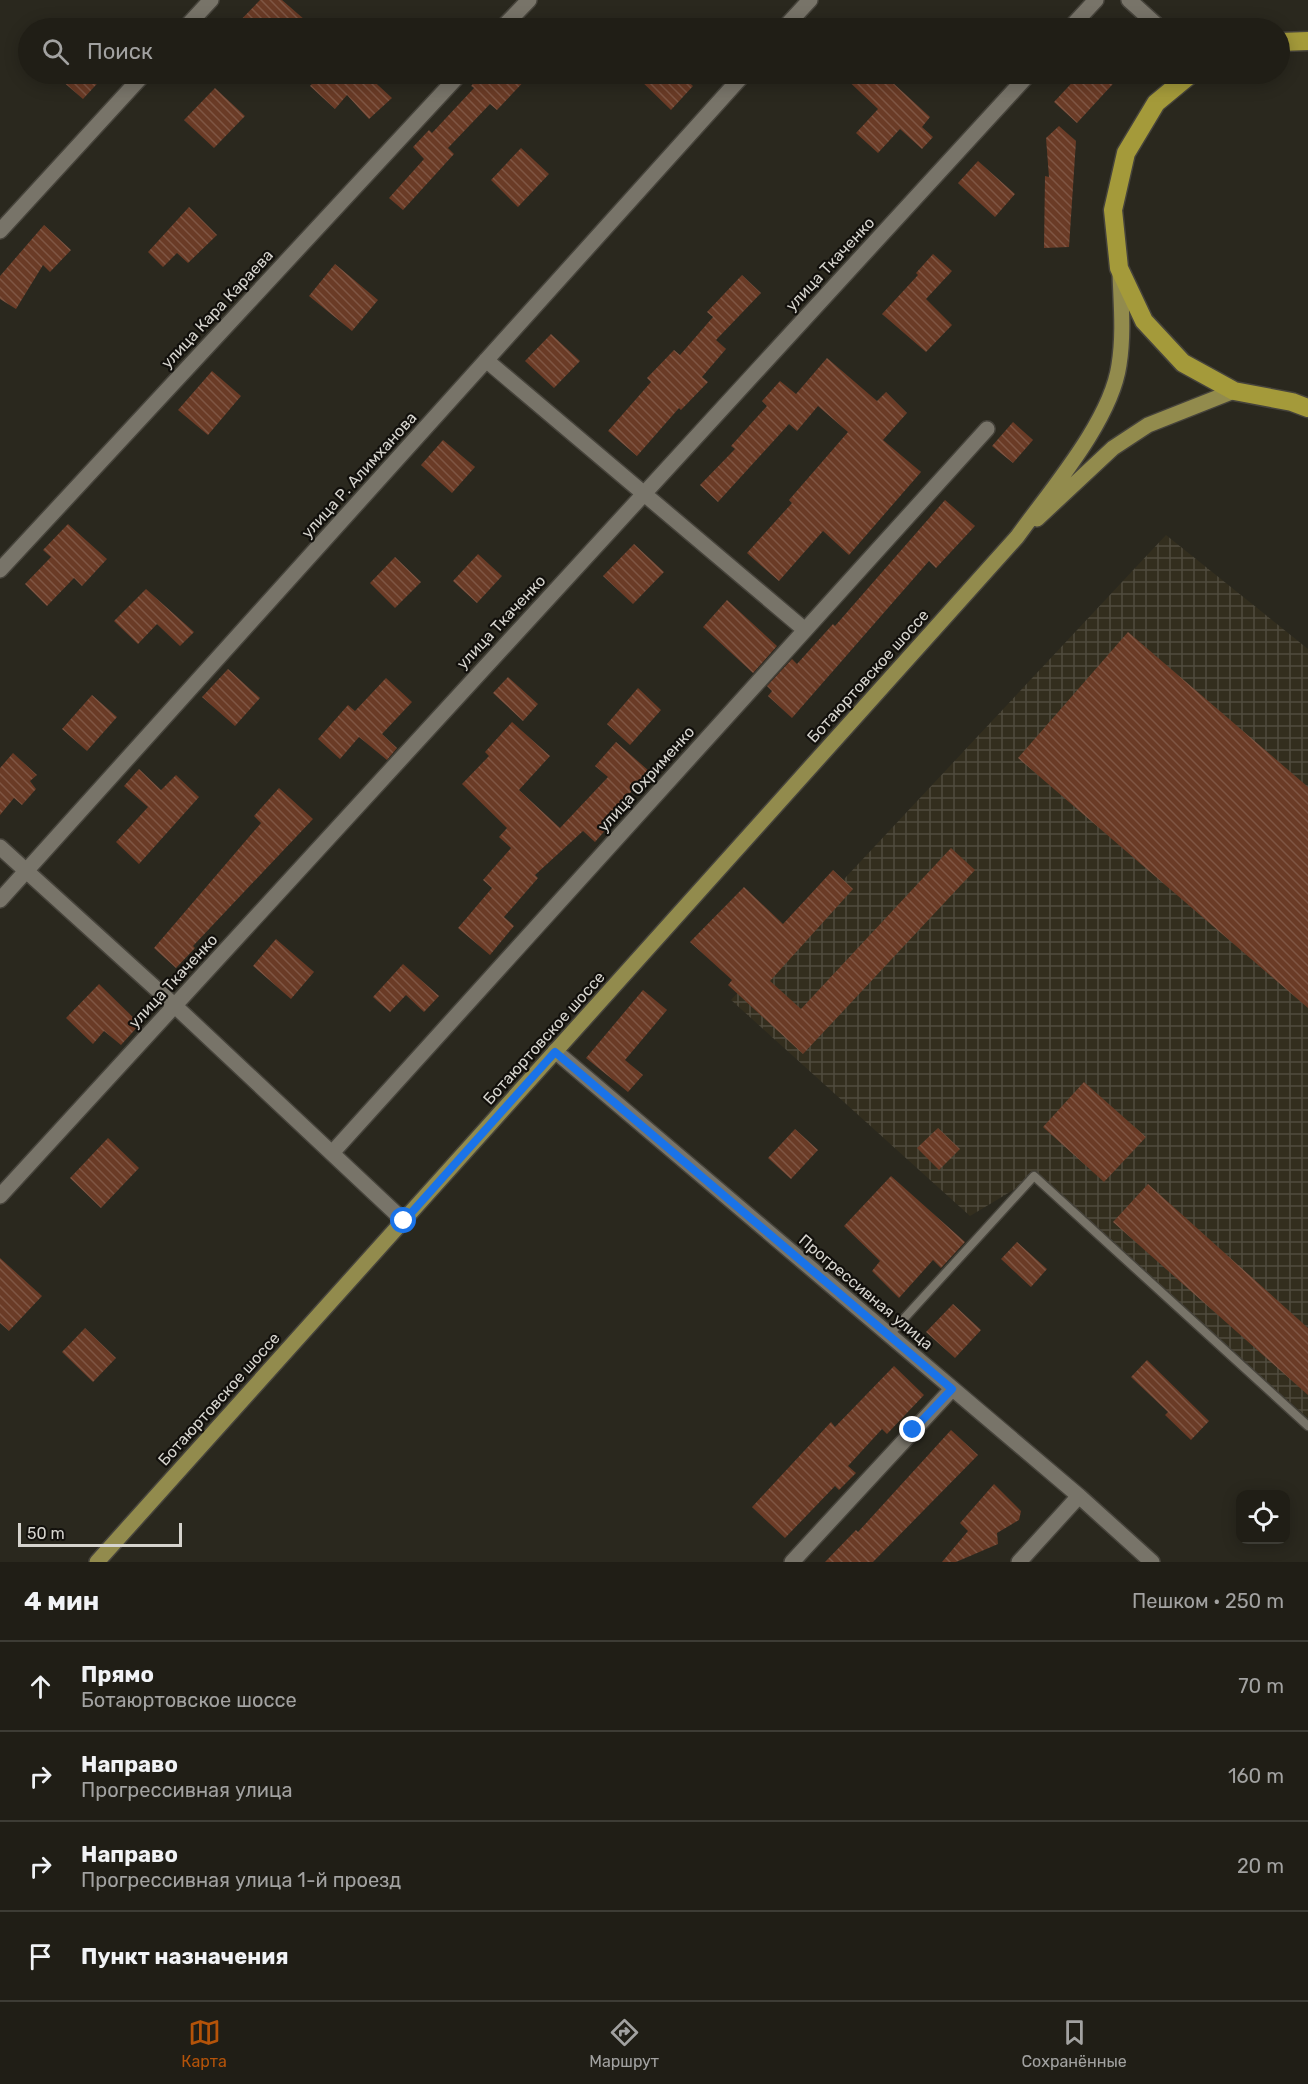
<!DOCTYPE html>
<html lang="ru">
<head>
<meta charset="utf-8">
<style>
	body { margin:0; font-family:Rubik,sans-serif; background:#28271f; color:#f1f3f6 }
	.controls { position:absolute; right:18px; bottom:18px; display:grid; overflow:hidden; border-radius:12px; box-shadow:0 3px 15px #0003 }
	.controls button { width:54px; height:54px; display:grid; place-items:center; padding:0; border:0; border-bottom:2px solid #3d3c35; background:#201e16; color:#f1f3f6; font:30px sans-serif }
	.scale { position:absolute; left:18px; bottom:15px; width:164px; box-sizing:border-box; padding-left:6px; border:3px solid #d6d4ce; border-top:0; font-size:16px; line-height:21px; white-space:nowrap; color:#d6d4ce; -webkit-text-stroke:4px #12100c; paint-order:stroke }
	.stop { position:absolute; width:18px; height:18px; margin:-14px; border:4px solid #1a73e8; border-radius:50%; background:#fff }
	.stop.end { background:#1a73e8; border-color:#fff; box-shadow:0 2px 6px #0008 }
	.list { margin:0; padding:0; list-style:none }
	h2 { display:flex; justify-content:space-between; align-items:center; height:78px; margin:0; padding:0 24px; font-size:26px }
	h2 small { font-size:20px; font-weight:400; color:#a2a2a1 }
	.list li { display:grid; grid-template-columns:39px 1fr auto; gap:18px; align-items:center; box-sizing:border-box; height:90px; padding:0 24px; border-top:2px solid #3d3c35 }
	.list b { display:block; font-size:22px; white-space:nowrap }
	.list p { margin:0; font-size:20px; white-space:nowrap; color:#a2a2a1 }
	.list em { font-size:20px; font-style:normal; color:#a2a2a1 }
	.icon { flex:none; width:33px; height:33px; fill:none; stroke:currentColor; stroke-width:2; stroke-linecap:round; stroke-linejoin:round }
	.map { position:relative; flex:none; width:1308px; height:1562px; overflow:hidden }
	.search { position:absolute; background:#201e16; box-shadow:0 3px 15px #0003; left:18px; right:18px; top:18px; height:66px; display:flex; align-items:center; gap:15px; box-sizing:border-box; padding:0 21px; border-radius:33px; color:#a2a2a1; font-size:22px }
	.sheet { height:438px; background:#201e16 }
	nav { display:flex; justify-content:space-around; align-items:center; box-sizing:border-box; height:84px; border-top:2px solid #3d3c35; background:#201e16; font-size:16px; color:#a2a2a1 }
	nav a { display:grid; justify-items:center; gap:3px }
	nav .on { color:#b45309 }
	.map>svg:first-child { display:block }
	.industrial { fill:url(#industrial-grid) }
	.building { fill:url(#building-back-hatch) }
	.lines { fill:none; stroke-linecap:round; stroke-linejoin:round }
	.lane-casing { stroke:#46433b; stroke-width:11 }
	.street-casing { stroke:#46433b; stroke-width:18 }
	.primary-casing { stroke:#46433b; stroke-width:18 }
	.highway-casing { stroke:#46433b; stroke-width:21 }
	.lane { stroke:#787469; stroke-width:8 }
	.street { stroke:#787469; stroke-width:15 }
	.primary { stroke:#928b4d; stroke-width:15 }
	.highway { stroke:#a49a3a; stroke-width:18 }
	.route { stroke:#1a73e8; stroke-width:8 }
	.labels { text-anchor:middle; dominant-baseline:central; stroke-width:4.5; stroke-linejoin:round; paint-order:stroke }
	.street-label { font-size:16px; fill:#d6d4ce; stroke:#12100c }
</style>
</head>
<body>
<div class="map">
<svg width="1308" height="1562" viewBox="0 0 1308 1562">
	<defs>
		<pattern id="industrial-grid" width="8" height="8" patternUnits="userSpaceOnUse" patternTransform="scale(1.5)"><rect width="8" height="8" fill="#332e1e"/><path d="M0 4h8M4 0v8" fill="none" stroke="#504b3e"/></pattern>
		<pattern id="building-back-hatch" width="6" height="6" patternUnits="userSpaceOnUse" patternTransform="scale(1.5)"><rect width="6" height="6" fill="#6a3b26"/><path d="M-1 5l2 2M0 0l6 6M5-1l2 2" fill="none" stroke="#7f5644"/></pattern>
	</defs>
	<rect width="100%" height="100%" fill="#2a281e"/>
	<path class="industrial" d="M 1166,535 L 1308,649 L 1308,1418 L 1035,1177 L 970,1216 L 731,1000 Z"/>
	<path class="building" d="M 260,0 L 282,0 L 305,20 L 296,28 L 233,28 Z
		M 54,74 L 106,74 L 83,99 Z
		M 321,74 L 366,74 L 392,98 L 369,119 L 347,95 L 335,109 L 310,86 Z
		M 482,74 L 531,74 L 497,110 L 490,104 L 448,148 L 454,154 L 403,210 L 389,198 L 424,159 L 413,147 L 429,130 L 432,133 L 474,88 L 471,86 Z
		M 634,74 L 680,74 L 693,86 L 671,110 Z
		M 841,74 L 900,74 L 892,82 L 930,117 L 922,127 L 933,137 L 922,149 L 900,129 L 878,153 L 856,133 L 878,109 Z
		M 1080,74 L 1122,74 L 1077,123 L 1054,102 Z
		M 215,88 L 245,116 L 214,148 L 184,120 Z
		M 1059,126 L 1076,141 L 1069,247 L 1044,248 L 1045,176 L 1049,177 L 1046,138 Z
		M 521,148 L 549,174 L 518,207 L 491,180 Z
		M 978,161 L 1015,194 L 995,217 L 958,183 Z
		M 189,207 L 217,235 L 188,263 L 177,253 L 163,267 L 148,252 Z
		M 44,225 L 71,250 L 50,272 L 43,265 L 16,309 L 0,299 L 0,276 Z
		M 933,254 L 952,271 L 926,299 L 952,325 L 926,352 L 882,314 L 918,275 L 916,273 Z
		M 335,264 L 378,300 L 352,331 L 309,296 Z
		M 742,275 L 761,293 L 716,340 L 726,349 L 702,377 L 708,382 L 681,410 L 679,408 L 637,456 L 608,431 L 651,382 L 647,378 L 674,350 L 680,355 L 713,317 L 707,312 Z
		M 551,334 L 580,361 L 554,388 L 525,361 Z
		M 827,358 L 877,401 L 886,392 L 907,413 L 883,440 L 921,472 L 849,555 L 823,531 L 779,581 L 747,553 L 792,503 L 789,500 L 848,432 L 818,406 L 797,431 L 789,424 L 718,502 L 700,485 L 735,449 L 731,446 L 767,406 L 762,401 L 780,381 L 796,394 Z
		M 212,371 L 241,396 L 208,435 L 178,410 Z
		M 1013,422 L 1033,440 L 1013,463 L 992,446 Z
		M 443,440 L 475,467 L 452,493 L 421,465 Z
		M 945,500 L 975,526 L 936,568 L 929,561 L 792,718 L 768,696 L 772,691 L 767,686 L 792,659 L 797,664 L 833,624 L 835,626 Z
		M 68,524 L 107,559 L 82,586 L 74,578 L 47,606 L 25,584 L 51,557 L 43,550 Z
		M 634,544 L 664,572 L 633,604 L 603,576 Z
		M 478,554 L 502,576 L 477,603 L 453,581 Z
		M 395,557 L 421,582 L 395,608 L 370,583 Z
		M 146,589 L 194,632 L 180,646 L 157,624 L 138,644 L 114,621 Z
		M 727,600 L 777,646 L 753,673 L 703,627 Z
		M 1128,632 L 1308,787 L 1308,1008 L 1018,758 Z
		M 228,669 L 260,698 L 235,726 L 202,697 Z
		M 508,677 L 538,704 L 523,721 L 493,693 Z
		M 386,678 L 412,702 L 382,734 L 397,748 L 387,760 L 359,737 L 340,759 L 318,739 L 348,705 L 355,711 Z
		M 638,688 L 661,710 L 630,745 L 607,724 Z
		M 92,695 L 117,717 L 87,751 L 62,729 Z
		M 512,722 L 550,756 L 519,790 L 560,828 L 608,777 L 595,766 L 616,742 L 649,771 L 612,814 L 616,818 L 595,842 L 583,831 L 535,875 L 538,878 L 504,917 L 514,926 L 490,955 L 458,928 L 492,888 L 483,880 L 511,848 L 499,837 L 507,828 L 462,784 L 489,756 L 485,752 Z
		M 13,753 L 37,775 L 30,781 L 36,789 L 22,805 L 14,798 L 0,815 L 0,768 Z
		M 139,769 L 161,790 L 176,775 L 199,797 L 139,864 L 116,842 L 148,807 L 124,786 Z
		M 279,788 L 313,819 L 193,946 L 195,948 L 176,968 L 154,948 L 261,823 L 254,816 Z
		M 951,848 L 975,870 L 803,1054 L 728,985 L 732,980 L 690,942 L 744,887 L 783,924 L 833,870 L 853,889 L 770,981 L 801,1009 Z
		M 276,939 L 314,972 L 291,999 L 253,966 Z
		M 403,964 L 439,996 L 424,1012 L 406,995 L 390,1012 L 373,997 Z
		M 99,984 L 140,1024 L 121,1045 L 104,1031 L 93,1044 L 66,1018 Z
		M 643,990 L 667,1010 L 625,1060 L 643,1075 L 628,1092 L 586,1058 Z
		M 1084,1082 L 1146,1137 L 1104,1182 L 1043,1127 Z
		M 938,1128 L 960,1149 L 939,1170 L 917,1148 Z
		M 795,1129 L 818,1150 L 791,1179 L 768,1158 Z
		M 108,1138 L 139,1168 L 101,1208 L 70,1178 Z
		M 891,1176 L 965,1242 L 941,1268 L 933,1260 L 899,1298 L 872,1271 L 880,1261 L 844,1226 Z
		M 1148,1184 L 1308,1328 L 1308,1395 L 1113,1222 Z
		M 1017,1242 L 1047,1269 L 1031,1287 L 1001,1259 Z
		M 0,1258 L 42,1296 L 9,1331 L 0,1323 Z
		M 953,1304 L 981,1330 L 955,1358 L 926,1332 Z
		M 85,1328 L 116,1358 L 93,1382 L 62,1352 Z
		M 1147,1360 L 1209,1421 L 1191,1440 L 1165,1415 L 1168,1412 L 1131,1377 Z
		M 894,1366 L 924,1395 L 887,1434 L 882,1429 L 848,1466 L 856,1473 L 839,1490 L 835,1486 L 785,1538 L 752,1507 L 831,1422 L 835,1427 Z
		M 951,1430 L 978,1455 L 873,1562 L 825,1562 L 856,1530 L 858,1532 Z
		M 994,1484 L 1021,1511 L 1019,1520 L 997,1533 L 998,1544 L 956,1562 L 942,1562 L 968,1531 L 960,1523 Z"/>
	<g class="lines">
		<defs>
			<path id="lane" d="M 889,1335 L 1034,1176 L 1308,1426"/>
			<path id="street" d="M 1129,0 L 1160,28
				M 185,28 L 211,0
				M 502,28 L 529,0
				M 784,28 L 810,0
				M 1070,28 L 1096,0
				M 0,231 L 144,74
				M 486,360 L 805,630
				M 0,570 L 460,74
				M 0,847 L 174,1005 L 404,1221
				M 0,900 L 744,74
				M 555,1051 L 1079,1496 L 1152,1562
				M 332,1153 L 987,429
				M 0,1196 L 1029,74
				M 792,1562 L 952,1389
				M 1019,1562 L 1079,1496"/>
			<path id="primary" d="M 1037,519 L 1113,448 L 1148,425 L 1234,391
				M 97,1562 L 1017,537 C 1050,491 1111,421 1119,365 C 1124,334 1121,304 1120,273"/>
			<path id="highway" d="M 1280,42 L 1308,41
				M 1191,74 L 1156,103 L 1126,153 L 1113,210 L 1119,268 L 1144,321 L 1183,363 L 1234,391 L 1292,402 L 1308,408"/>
		</defs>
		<use href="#lane" class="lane-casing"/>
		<use href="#street" class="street-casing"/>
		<use href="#primary" class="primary-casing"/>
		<use href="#highway" class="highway-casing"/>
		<use href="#lane" class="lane"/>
		<use href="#street" class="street"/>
		<use href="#primary" class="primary"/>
		<use href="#highway" class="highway"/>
	</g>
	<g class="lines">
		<path class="route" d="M 404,1221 L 555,1052 L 952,1389 L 913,1430"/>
	</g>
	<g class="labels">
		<g class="street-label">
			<text transform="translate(830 264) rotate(-47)">улица Ткаченко</text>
			<text transform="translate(217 309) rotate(-47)">улица Кара Караева</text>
			<text transform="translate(359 475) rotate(-48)">улица Р. Алимханова</text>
			<text transform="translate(501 622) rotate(-47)">улица Ткаченко</text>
			<text transform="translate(868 676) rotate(-48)">Ботаюртовское шоссе</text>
			<text transform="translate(646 779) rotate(-48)">улица Охрименко</text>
			<text transform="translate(173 981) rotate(-47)">улица Ткаченко</text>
			<text transform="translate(544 1038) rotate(-48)">Ботаюртовское шоссе</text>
			<text transform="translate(866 1292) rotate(40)">Прогрессивная улица</text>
			<text transform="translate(219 1399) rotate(-48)">Ботаюртовское шоссе</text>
		</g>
	</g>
</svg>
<div class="controls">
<button><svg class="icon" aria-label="locate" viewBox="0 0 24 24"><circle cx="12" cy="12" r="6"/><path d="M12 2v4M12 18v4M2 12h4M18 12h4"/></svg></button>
</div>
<div class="scale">50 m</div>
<div class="stop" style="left:404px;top:1221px"></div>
<div class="stop end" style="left:913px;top:1430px"></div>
<div class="search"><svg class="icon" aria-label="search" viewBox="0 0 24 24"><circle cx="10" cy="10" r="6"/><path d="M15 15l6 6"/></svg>Поиск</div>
</div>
<section class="sheet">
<h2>4 мин<small>Пешком · 250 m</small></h2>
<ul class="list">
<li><svg class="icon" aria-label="ahead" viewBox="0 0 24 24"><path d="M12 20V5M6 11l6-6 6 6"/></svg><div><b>Прямо</b><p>Ботаюртовское шоссе</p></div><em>70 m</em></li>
<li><svg class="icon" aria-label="right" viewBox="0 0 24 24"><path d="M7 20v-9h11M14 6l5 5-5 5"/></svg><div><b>Направо</b><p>Прогрессивная улица</p></div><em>160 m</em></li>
<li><svg class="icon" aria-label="right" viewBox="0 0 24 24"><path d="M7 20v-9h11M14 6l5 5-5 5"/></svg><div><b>Направо</b><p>Прогрессивная улица 1-й проезд</p></div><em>20 m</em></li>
<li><svg class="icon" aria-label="arrive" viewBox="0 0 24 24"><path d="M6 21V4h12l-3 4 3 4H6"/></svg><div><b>Пункт назначения</b></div></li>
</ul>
</section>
<nav>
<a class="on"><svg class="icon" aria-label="map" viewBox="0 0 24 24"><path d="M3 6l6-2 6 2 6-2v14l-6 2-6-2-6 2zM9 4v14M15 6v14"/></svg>Карта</a>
<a><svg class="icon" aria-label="directions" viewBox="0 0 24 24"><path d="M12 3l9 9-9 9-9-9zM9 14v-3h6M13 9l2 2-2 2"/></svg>Маршрут</a>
<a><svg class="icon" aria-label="saved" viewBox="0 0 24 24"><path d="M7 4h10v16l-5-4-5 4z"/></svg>Сохранённые</a>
</nav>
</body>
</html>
